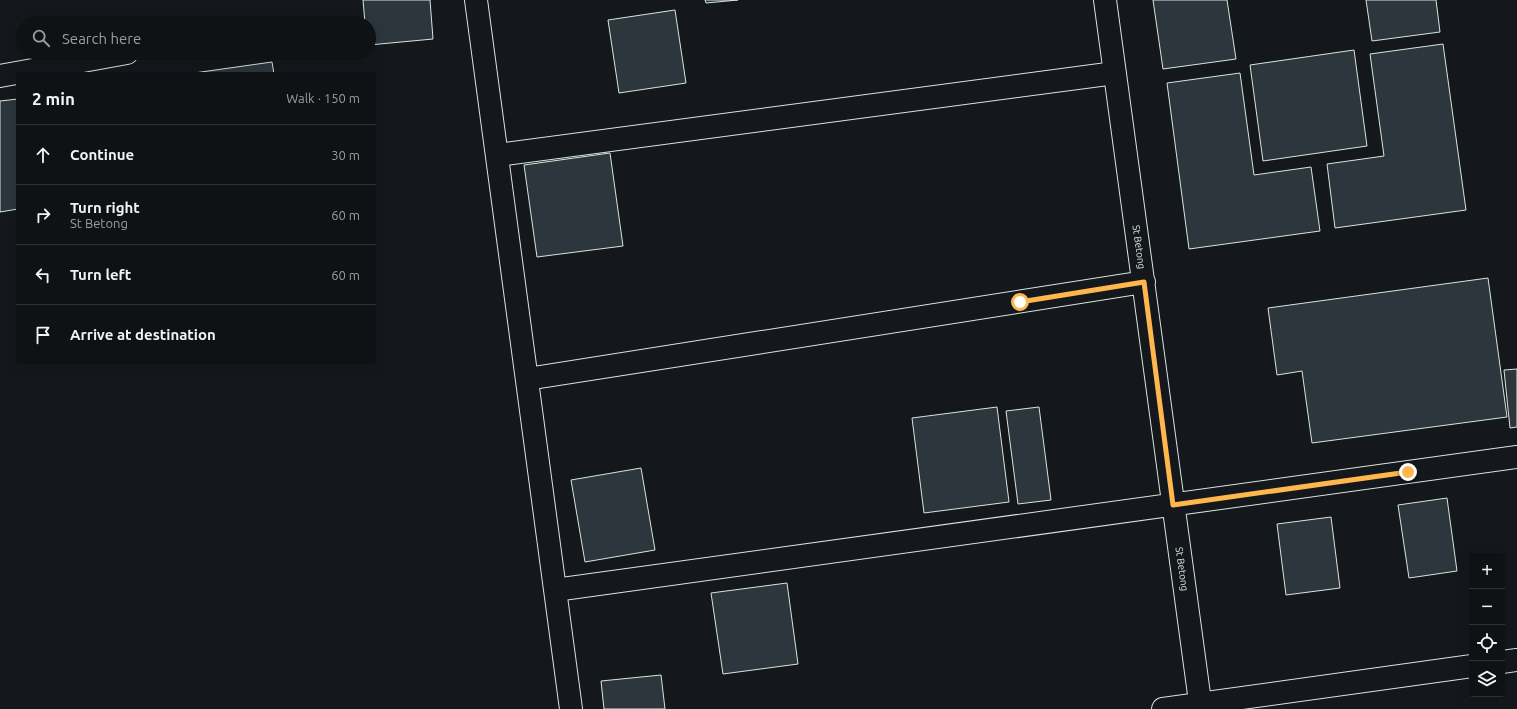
<!DOCTYPE html>
<html lang="en">
<head>
<meta charset="utf-8">
<style>
	body { margin:0; font-family:Ubuntu,sans-serif; background:#1d2022; color:#f1f3f6 }
	.controls { position:absolute; right:12px; bottom:12px; display:grid; overflow:hidden; border-radius:4px; box-shadow:0 4px 16px #0002 }
	.controls button { width:36px; height:36px; display:grid; place-items:center; padding:0; border:0; border-bottom:1px solid #2f3234; background:#0f1215; color:#f1f3f6; font:20px sans-serif }
	.stop { position:absolute; width:12px; height:12px; margin:-9px; border:3px solid #ffb74d; border-radius:50%; background:#fff }
	.stop.end { background:#ffb74d; border-color:#fff; box-shadow:0 1px 4px #0008 }
	.list { margin:0; padding:0; list-style:none }
	h2 { display:flex; justify-content:space-between; align-items:center; height:52px; margin:0; padding:0 16px; font-size:17px }
	h2 small { font-size:13px; font-weight:400; color:#9b9ea0 }
	.list li { display:grid; grid-template-columns:26px 1fr auto; gap:12px; align-items:center; box-sizing:border-box; height:60px; padding:0 16px; border-top:1px solid #2f3234 }
	.list b { display:block; font-size:15px; white-space:nowrap }
	.list p { margin:0; font-size:13px; white-space:nowrap; color:#9b9ea0 }
	.list em { font-size:13px; font-style:normal; color:#9b9ea0 }
	.icon { flex:none; width:22px; height:22px; fill:none; stroke:currentColor; stroke-width:2; stroke-linecap:round; stroke-linejoin:round }
	.map { position:relative; flex:none; width:1517px; height:709px; overflow:hidden }
	.search { position:absolute; background:#0f1215; box-shadow:0 4px 16px #0002; left:16px; top:16px; width:360px; height:44px; display:flex; align-items:center; gap:10px; box-sizing:border-box; padding:0 14px; border-radius:22px; color:#9b9ea0; font-size:15px }
	.panel { position:absolute; background:#0f1215; box-shadow:0 4px 16px #0002; left:16px; top:72px; width:360px; height:292px; border-radius:4px }
	.map>svg:first-child { display:block }
	.building { fill:#2c363c; stroke:#d8e6dc }
	.lines { fill:none; stroke-linecap:round; stroke-linejoin:round }
	.minor-casing { stroke:#d8e6dc; stroke-width:24 }
	.minor { stroke:#14181c; stroke-width:22 }
	.route { stroke:#ffb74d; stroke-width:5 }
	.labels { text-anchor:middle; dominant-baseline:central; stroke-width:3; stroke-linejoin:round; paint-order:stroke }
	.street-label { font-size:10px; fill:#d8e6dc; stroke:#14181c }
</style>
</head>
<body>
<div class="map">
<svg width="1517" height="709" viewBox="0 0 1517 709">
	<rect width="100%" height="100%" fill="#14181c"/>
	<path class="building" d="M 363,0 L 430,0 L 433,39 L 369,45 L 369,23 L 365,23 Z
		M 705,0 L 738,0 L 706,3 Z
		M 1153,0 L 1227,0 L 1236,59 L 1163,69 Z
		M 1366,0 L 1436,0 L 1440,32 L 1372,41 Z
		M 675,10 L 686,83 L 619,93 L 608,20 Z
		M 1443,44 L 1466,210 L 1335,228 L 1327,164 L 1384,156 L 1370,54 Z
		M 1354,50 L 1367,146 L 1263,161 L 1250,65 Z
		M 272,62 L 274,74 L 187,74 Z
		M 1240,73 L 1254,175 L 1311,167 L 1320,231 L 1189,249 L 1167,83 Z
		M 18,99 L 18,209 L 0,212 L 0,101 Z
		M 610,153 L 623,246 L 537,257 L 524,165 Z
		M 1488,278 L 1507,417 L 1312,443 L 1302,371 L 1277,375 L 1268,308 Z
		M 1517,369 L 1517,427 L 1510,428 L 1504,370 Z
		M 997,407 L 1009,502 L 924,513 L 912,418 Z
		M 1039,407 L 1051,500 L 1018,504 L 1006,411 Z
		M 641,468 L 655,550 L 585,562 L 571,480 Z
		M 1447,498 L 1457,571 L 1409,578 L 1398,505 Z
		M 1331,517 L 1340,588 L 1286,595 L 1277,524 Z
		M 787,583 L 798,664 L 723,674 L 711,593 Z
		M 661,675 L 665,709 L 604,709 L 601,681 Z"/>
	<g class="lines">
		<defs>
			<path id="minor" d="M 476,0 L 571,709
				M 1105,0 L 1201,709
				M 0,76 L 127,53
				M 497,155 L 1115,73
				M 527,379 L 1144,282
				M 555,590 L 1517,457
				M 1502,662 L 1517,660
				M 1163,709 L 1472,666"/>
		</defs>
		<use href="#minor" class="minor-casing"/>
		<use href="#minor" class="minor"/>
	</g>
	<g class="lines">
		<path class="route" d="M 1020,302 L 1144,282 L 1173,505 L 1408,472"/>
	</g>
	<g class="labels">
		<g class="street-label">
			<text transform="translate(1139 247) rotate(82)">St Betong</text>
			<text transform="translate(1182 569) rotate(82)">St Betong</text>
		</g>
	</g>
</svg>
<div class="controls">
<button>+</button>
<button>−</button>
<button><svg class="icon" aria-label="locate" viewBox="0 0 24 24"><circle cx="12" cy="12" r="6"/><path d="M12 2v4M12 18v4M2 12h4M18 12h4"/></svg></button>
<button><svg class="icon" aria-label="layers" viewBox="0 0 24 24"><path d="M12 4l9 5-9 5-9-5zM3 14l9 5 9-5"/></svg></button>
</div>
<div class="stop" style="left:1020px;top:302px"></div>
<div class="stop end" style="left:1408px;top:472px"></div>
<div class="search"><svg class="icon" aria-label="search" viewBox="0 0 24 24"><circle cx="10" cy="10" r="6"/><path d="M15 15l6 6"/></svg>Search here</div>
<section class="panel">
<h2>2 min<small>Walk · 150 m</small></h2>
<ul class="list">
<li><svg class="icon" aria-label="ahead" viewBox="0 0 24 24"><path d="M12 20V5M6 11l6-6 6 6"/></svg><div><b>Continue</b></div><em>30 m</em></li>
<li><svg class="icon" aria-label="right" viewBox="0 0 24 24"><path d="M7 20v-9h11M14 6l5 5-5 5"/></svg><div><b>Turn right</b><p>St Betong</p></div><em>60 m</em></li>
<li><svg class="icon" aria-label="left" viewBox="0 0 24 24"><path d="M17 20v-9H6M10 6l-5 5 5 5"/></svg><div><b>Turn left</b></div><em>60 m</em></li>
<li><svg class="icon" aria-label="arrive" viewBox="0 0 24 24"><path d="M6 21V4h12l-3 4 3 4H6"/></svg><div><b>Arrive at destination</b></div></li>
</ul>
</section>
</div>
</body>
</html>
